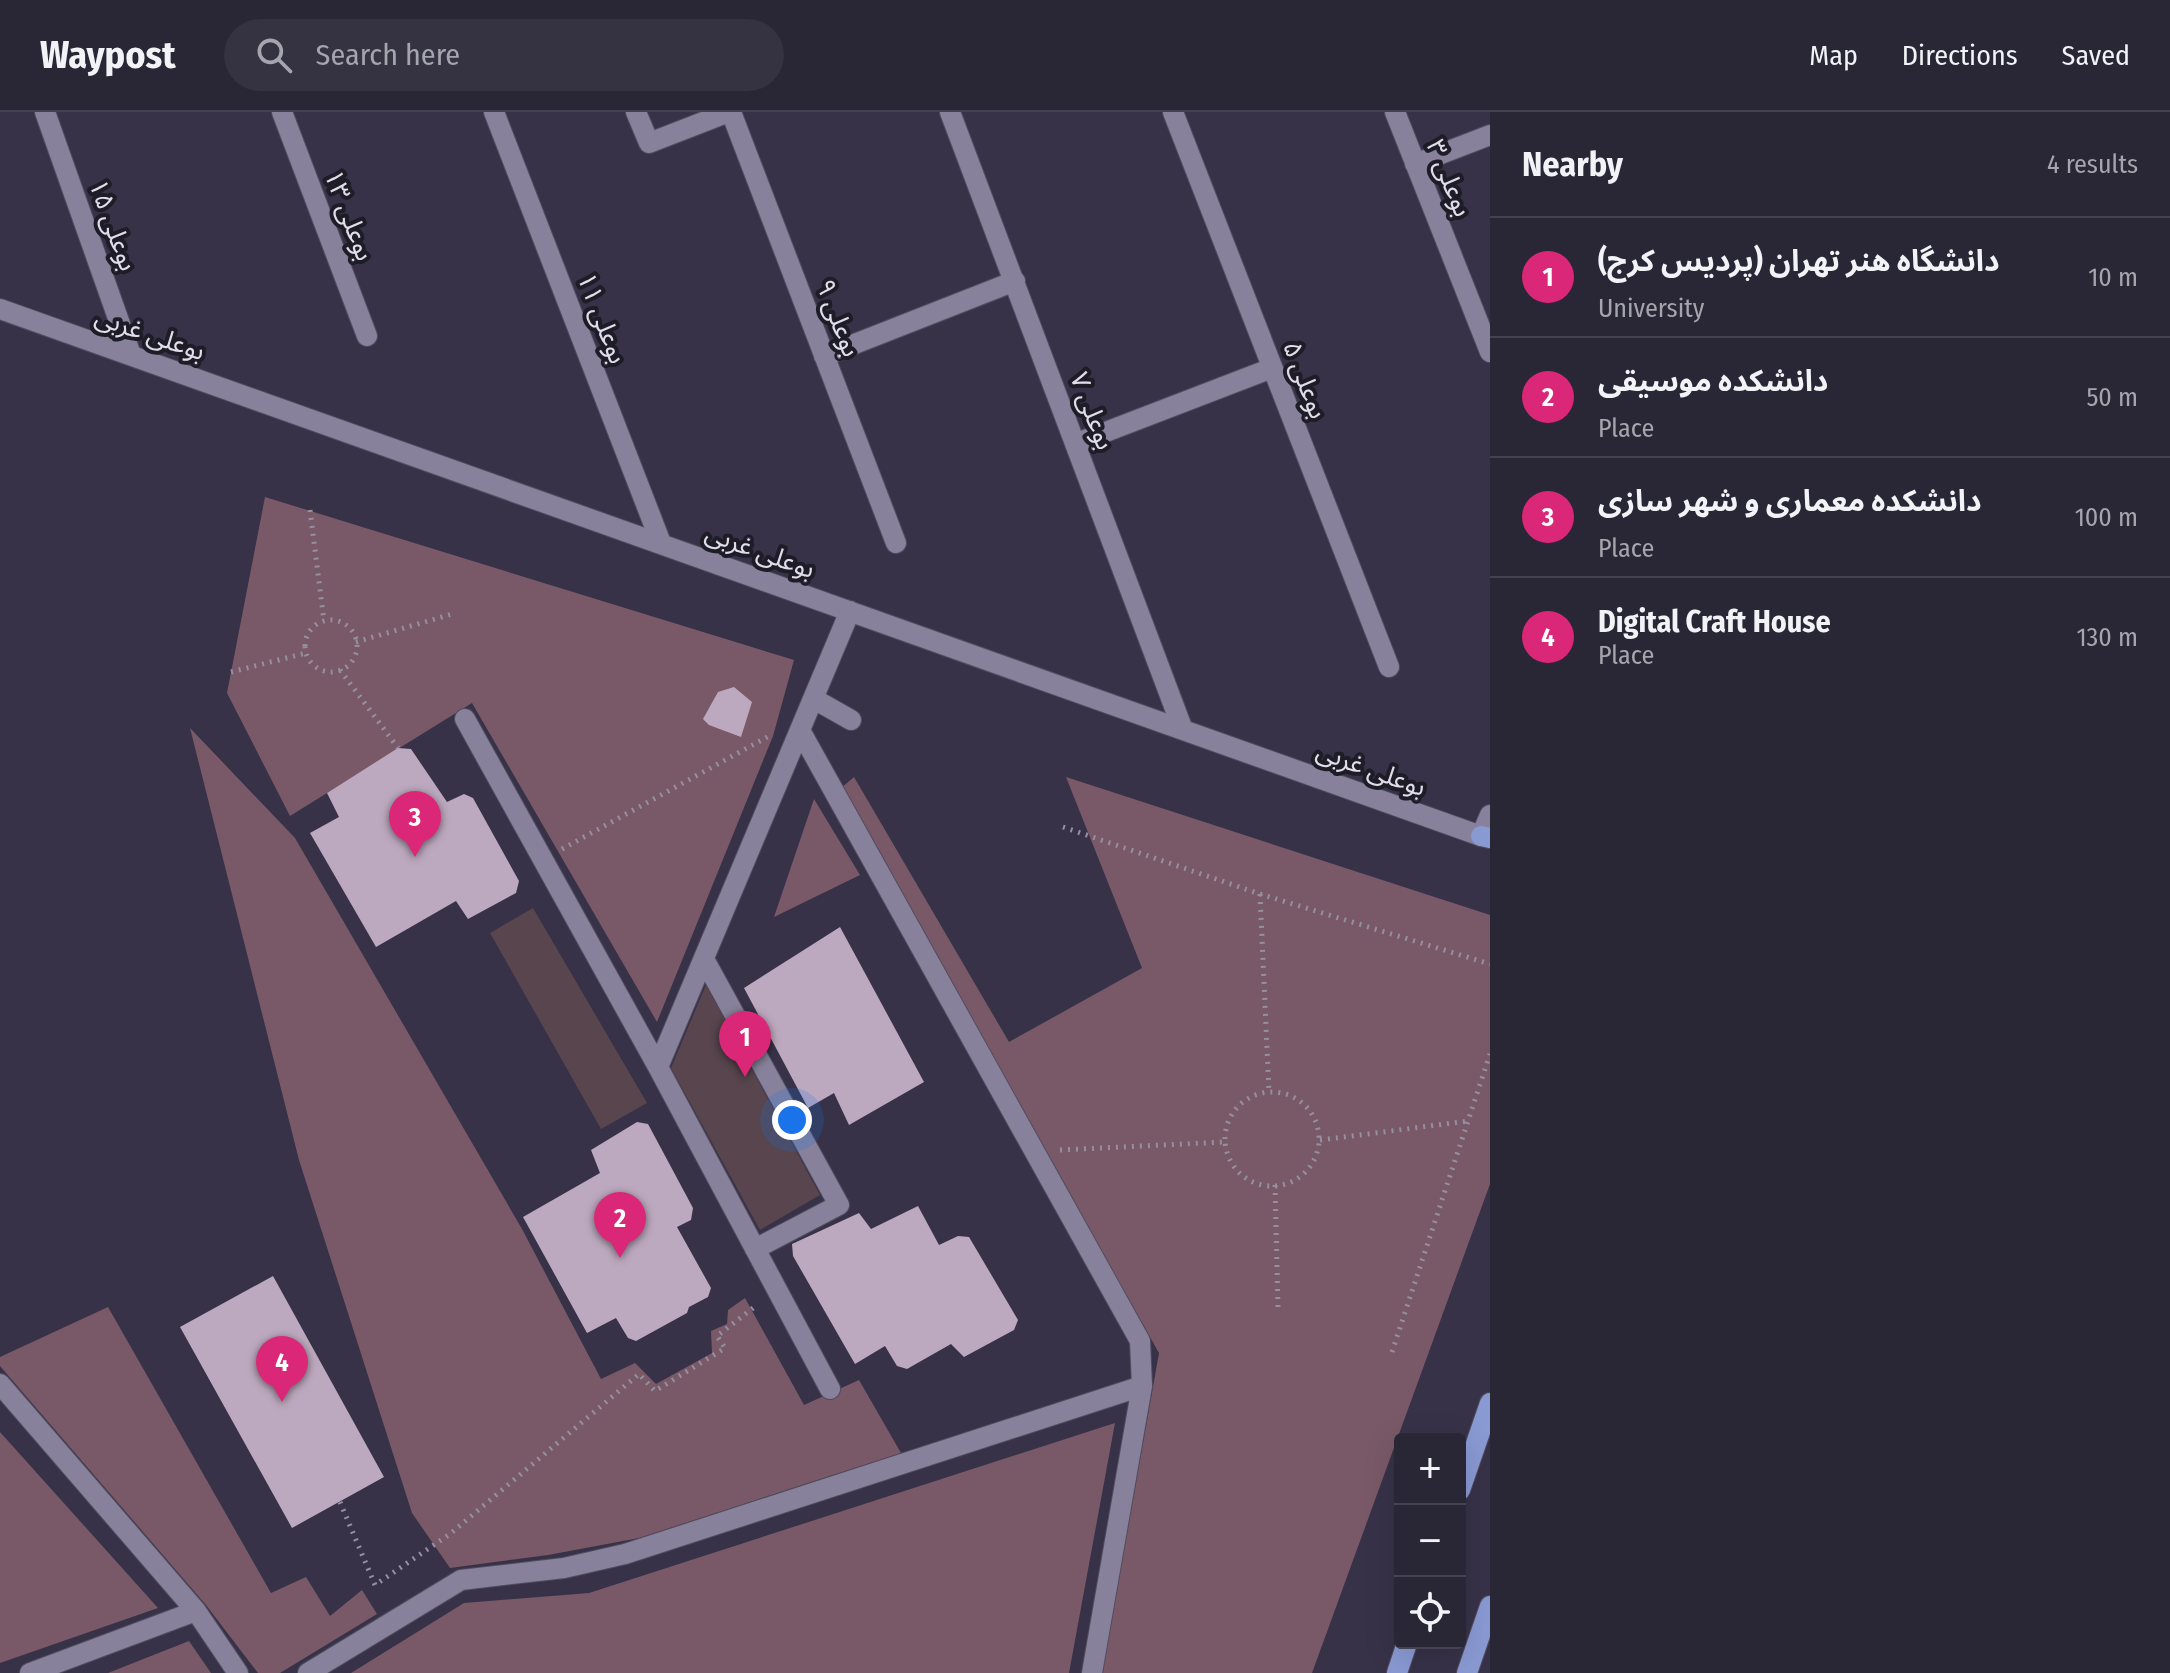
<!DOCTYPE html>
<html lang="en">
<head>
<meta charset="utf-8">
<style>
	body { margin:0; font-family:"Fira Sans Condensed","Noto Sans Arabic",sans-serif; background:#353242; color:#f1f3f6 }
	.controls { position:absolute; right:24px; bottom:24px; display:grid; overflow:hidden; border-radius:8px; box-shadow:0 8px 32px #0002 }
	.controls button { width:72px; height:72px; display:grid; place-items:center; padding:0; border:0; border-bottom:2px solid #454351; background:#292636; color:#f1f3f6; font:40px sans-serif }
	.you { position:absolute; left:792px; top:1008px; width:28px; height:28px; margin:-20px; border:6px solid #fff; border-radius:50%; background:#1a73e8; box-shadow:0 0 0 12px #1a73e833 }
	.badge { display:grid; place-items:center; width:52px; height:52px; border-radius:50%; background:#db2777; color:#fff; font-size:26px; font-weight:700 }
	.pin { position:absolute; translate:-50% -66px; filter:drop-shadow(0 2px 4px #0008) }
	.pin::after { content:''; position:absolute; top:42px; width:28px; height:24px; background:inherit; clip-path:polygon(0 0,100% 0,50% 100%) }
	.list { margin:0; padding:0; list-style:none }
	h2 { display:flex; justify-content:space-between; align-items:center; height:104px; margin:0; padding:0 32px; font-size:34px }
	h2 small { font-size:26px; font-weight:400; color:#a5a5ad }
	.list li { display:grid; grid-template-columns:52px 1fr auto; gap:24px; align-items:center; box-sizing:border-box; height:120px; padding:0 32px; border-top:2px solid #454351 }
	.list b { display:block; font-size:30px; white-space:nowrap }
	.list p { margin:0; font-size:26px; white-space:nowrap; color:#a5a5ad }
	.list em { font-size:26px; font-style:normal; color:#a5a5ad }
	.icon { flex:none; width:44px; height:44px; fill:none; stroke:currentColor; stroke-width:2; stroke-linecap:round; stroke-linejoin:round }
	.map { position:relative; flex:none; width:1490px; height:1561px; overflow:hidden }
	header { display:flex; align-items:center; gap:48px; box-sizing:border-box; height:112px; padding:0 40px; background:#292636; border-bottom:2px solid #454351 }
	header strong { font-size:38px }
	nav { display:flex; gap:44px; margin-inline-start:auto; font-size:28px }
	.search { width:560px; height:72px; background:#353242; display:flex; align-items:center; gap:20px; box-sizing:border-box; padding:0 28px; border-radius:44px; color:#a5a5ad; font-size:30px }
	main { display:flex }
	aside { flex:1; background:#292636 }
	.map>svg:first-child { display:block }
	.green { fill:#58454d }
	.forest { fill:#795967 }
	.building { fill:#bda9bf }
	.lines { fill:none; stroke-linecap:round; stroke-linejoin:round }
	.minor-casing { stroke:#514d5f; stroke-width:22 }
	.major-casing { stroke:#514d5f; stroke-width:22 }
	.path { stroke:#9490a2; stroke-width:5; stroke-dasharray:2 6; stroke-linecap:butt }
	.minor { stroke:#87819b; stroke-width:20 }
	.major { stroke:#8999d2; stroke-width:20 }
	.labels { text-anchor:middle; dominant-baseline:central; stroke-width:8; stroke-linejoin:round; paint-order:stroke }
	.street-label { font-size:26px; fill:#e1deec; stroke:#1e1c26 }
</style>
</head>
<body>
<header>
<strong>Waypost</strong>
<div class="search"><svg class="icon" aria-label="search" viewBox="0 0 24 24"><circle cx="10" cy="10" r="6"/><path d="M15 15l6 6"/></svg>Search here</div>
<nav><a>Map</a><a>Directions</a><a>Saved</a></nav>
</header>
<main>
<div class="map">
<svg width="1490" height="1561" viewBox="0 0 1490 1561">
	<rect width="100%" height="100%" fill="#373248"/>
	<path class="green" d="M 533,796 L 647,991 L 601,1017 L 490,821 Z
		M 706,873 L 820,1083 L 760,1118 L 671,956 Z"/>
	<path class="forest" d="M 265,385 L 794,548 L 773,624 L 657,910 L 472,591 L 290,704 L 227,581 Z
		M 190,616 L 295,726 L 522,1117 L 601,1267 L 635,1251 L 656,1272 L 712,1241 L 711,1219 L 727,1212 L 728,1198 L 745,1186 L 804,1293 L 859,1268 L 901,1341 L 639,1426 L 548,1443 L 450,1456 L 412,1401 L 299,1048 Z
		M 854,665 L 1009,930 L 1142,856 L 1066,665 L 1490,803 L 1490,1072 L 1312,1561 L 1102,1561 L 1159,1241 L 841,676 Z
		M 814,687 L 860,763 L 774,805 Z
		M 108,1195 L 271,1481 L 306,1465 L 330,1504 L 362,1478 L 377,1502 L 280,1561 L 258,1561 L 206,1493 L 0,1254 L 0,1245 Z
		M 1115,1311 L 1069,1561 L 351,1561 L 464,1491 L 589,1481 Z
		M 0,1320 L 158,1496 L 0,1551 Z
		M 189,1529 L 211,1561 L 108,1561 Z"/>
	<path class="building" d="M 734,575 L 752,590 L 741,625 L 709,613 L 703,607 L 718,580 Z
		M 398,636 L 411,637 L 447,690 L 464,682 L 473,686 L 519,769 L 516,781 L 468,807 L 456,789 L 376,835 L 310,721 L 339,705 L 327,681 Z
		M 840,815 L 924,970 L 849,1013 L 834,981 L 808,996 L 744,876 Z
		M 637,1010 L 648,1012 L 693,1096 L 691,1108 L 677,1115 L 711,1176 L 708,1185 L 689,1195 L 687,1201 L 636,1229 L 628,1226 L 616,1206 L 587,1221 L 523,1105 L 600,1061 L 591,1038 Z
		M 918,1094 L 939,1133 L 958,1124 L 969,1125 L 1018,1208 L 1014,1218 L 964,1245 L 951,1232 L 907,1257 L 897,1254 L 885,1234 L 855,1252 L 793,1144 L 792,1132 L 859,1101 L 871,1117 Z
		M 273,1164 L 384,1365 L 292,1416 L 180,1215 Z"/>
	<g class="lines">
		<defs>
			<path id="minor" d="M 45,0 L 131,243
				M 282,0 L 367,224
				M 494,0 L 661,431
				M 636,0 L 649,31 L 729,0
				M 731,0 L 896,431
				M 950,0 L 1183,618
				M 1173,0 L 1389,555
				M 1395,0 L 1490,240
				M 1415,52 L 1490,23
				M 0,197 L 1481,724 L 1490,703
				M 824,244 L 1015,169
				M 1077,331 L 1272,256
				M 814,587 L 851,608
				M 465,607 L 658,955 L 830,1277
				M 801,620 L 1140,1229 L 1142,1274 L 1092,1561
				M 704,847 L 839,1093 L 755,1137
				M 658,955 L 850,499
				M 0,1272 L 196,1499 L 238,1561
				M 30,1561 L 196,1499
				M 308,1561 L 461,1468 L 564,1456 L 625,1442 L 1142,1274"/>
			<path id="major" d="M 1481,724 L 1490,726
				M 1460,1378 L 1490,1291
				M 1397,1561 L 1407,1531
				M 1467,1561 L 1490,1494"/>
		</defs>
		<use href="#minor" class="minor-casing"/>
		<use href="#major" class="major-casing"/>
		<path class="path" d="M 310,398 L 324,509
			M305 534a26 26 0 1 1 52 0a26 26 0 1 1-52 0Z
			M 356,530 L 452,502
			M 340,558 L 398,636
			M 231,560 L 306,541
			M 1063,715 L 1260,782 L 1490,852
			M 562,737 L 771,623
			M 1260,782 L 1269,980
			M1225 1027a47 47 0 1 1 94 0a47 47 0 1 1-94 0Z
			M 1320,1028 L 1469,1009
			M 1060,1038 L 1224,1030
			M 1275,1073 L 1278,1195
			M 1392,1240 L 1490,942
			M 340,1390 L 375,1473 L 450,1422 L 639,1262 L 655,1279 L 725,1236 L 717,1224 L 757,1193"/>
		<use href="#minor" class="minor"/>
		<use href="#major" class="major"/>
	</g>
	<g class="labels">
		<g class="street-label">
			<text transform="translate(1449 66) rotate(68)">بوعلی ۳</text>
			<text transform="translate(349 103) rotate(69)">بوعلی ۱۳</text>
			<text transform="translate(113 113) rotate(70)">بوعلی ۱۵</text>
			<text transform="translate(602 206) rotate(69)">بوعلی ۱۱</text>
			<text transform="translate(838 206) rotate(69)">بوعلی ۹</text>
			<text transform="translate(150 222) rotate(19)">بوعلی غربی</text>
			<text transform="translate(1305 268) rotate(69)">بوعلی ۵</text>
			<text transform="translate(1092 299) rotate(69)">بوعلی ۷</text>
			<text transform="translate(760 439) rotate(20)">بوعلی غربی</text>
			<text transform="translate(1371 657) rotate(20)">بوعلی غربی</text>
		</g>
	</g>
</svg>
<div class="controls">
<button>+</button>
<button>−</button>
<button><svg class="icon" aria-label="locate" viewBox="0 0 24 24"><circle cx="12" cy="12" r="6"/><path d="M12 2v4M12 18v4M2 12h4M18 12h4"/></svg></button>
</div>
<div class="you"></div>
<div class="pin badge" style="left:745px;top:965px">1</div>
<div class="pin badge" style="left:620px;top:1146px">2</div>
<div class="pin badge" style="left:415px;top:745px">3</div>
<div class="pin badge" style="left:282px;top:1290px">4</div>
</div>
<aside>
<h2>Nearby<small>4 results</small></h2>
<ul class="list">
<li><span class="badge">1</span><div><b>دانشگاه هنر تهران (پردیس کرج)</b><p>University</p></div><em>10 m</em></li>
<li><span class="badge">2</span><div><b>دانشکده موسیقی</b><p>Place</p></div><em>50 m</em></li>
<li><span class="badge">3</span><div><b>دانشکده معماری و شهر سازی</b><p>Place</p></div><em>100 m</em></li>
<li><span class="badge">4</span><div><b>Digital Craft House</b><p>Place</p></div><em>130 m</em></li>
</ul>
</aside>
</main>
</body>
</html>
